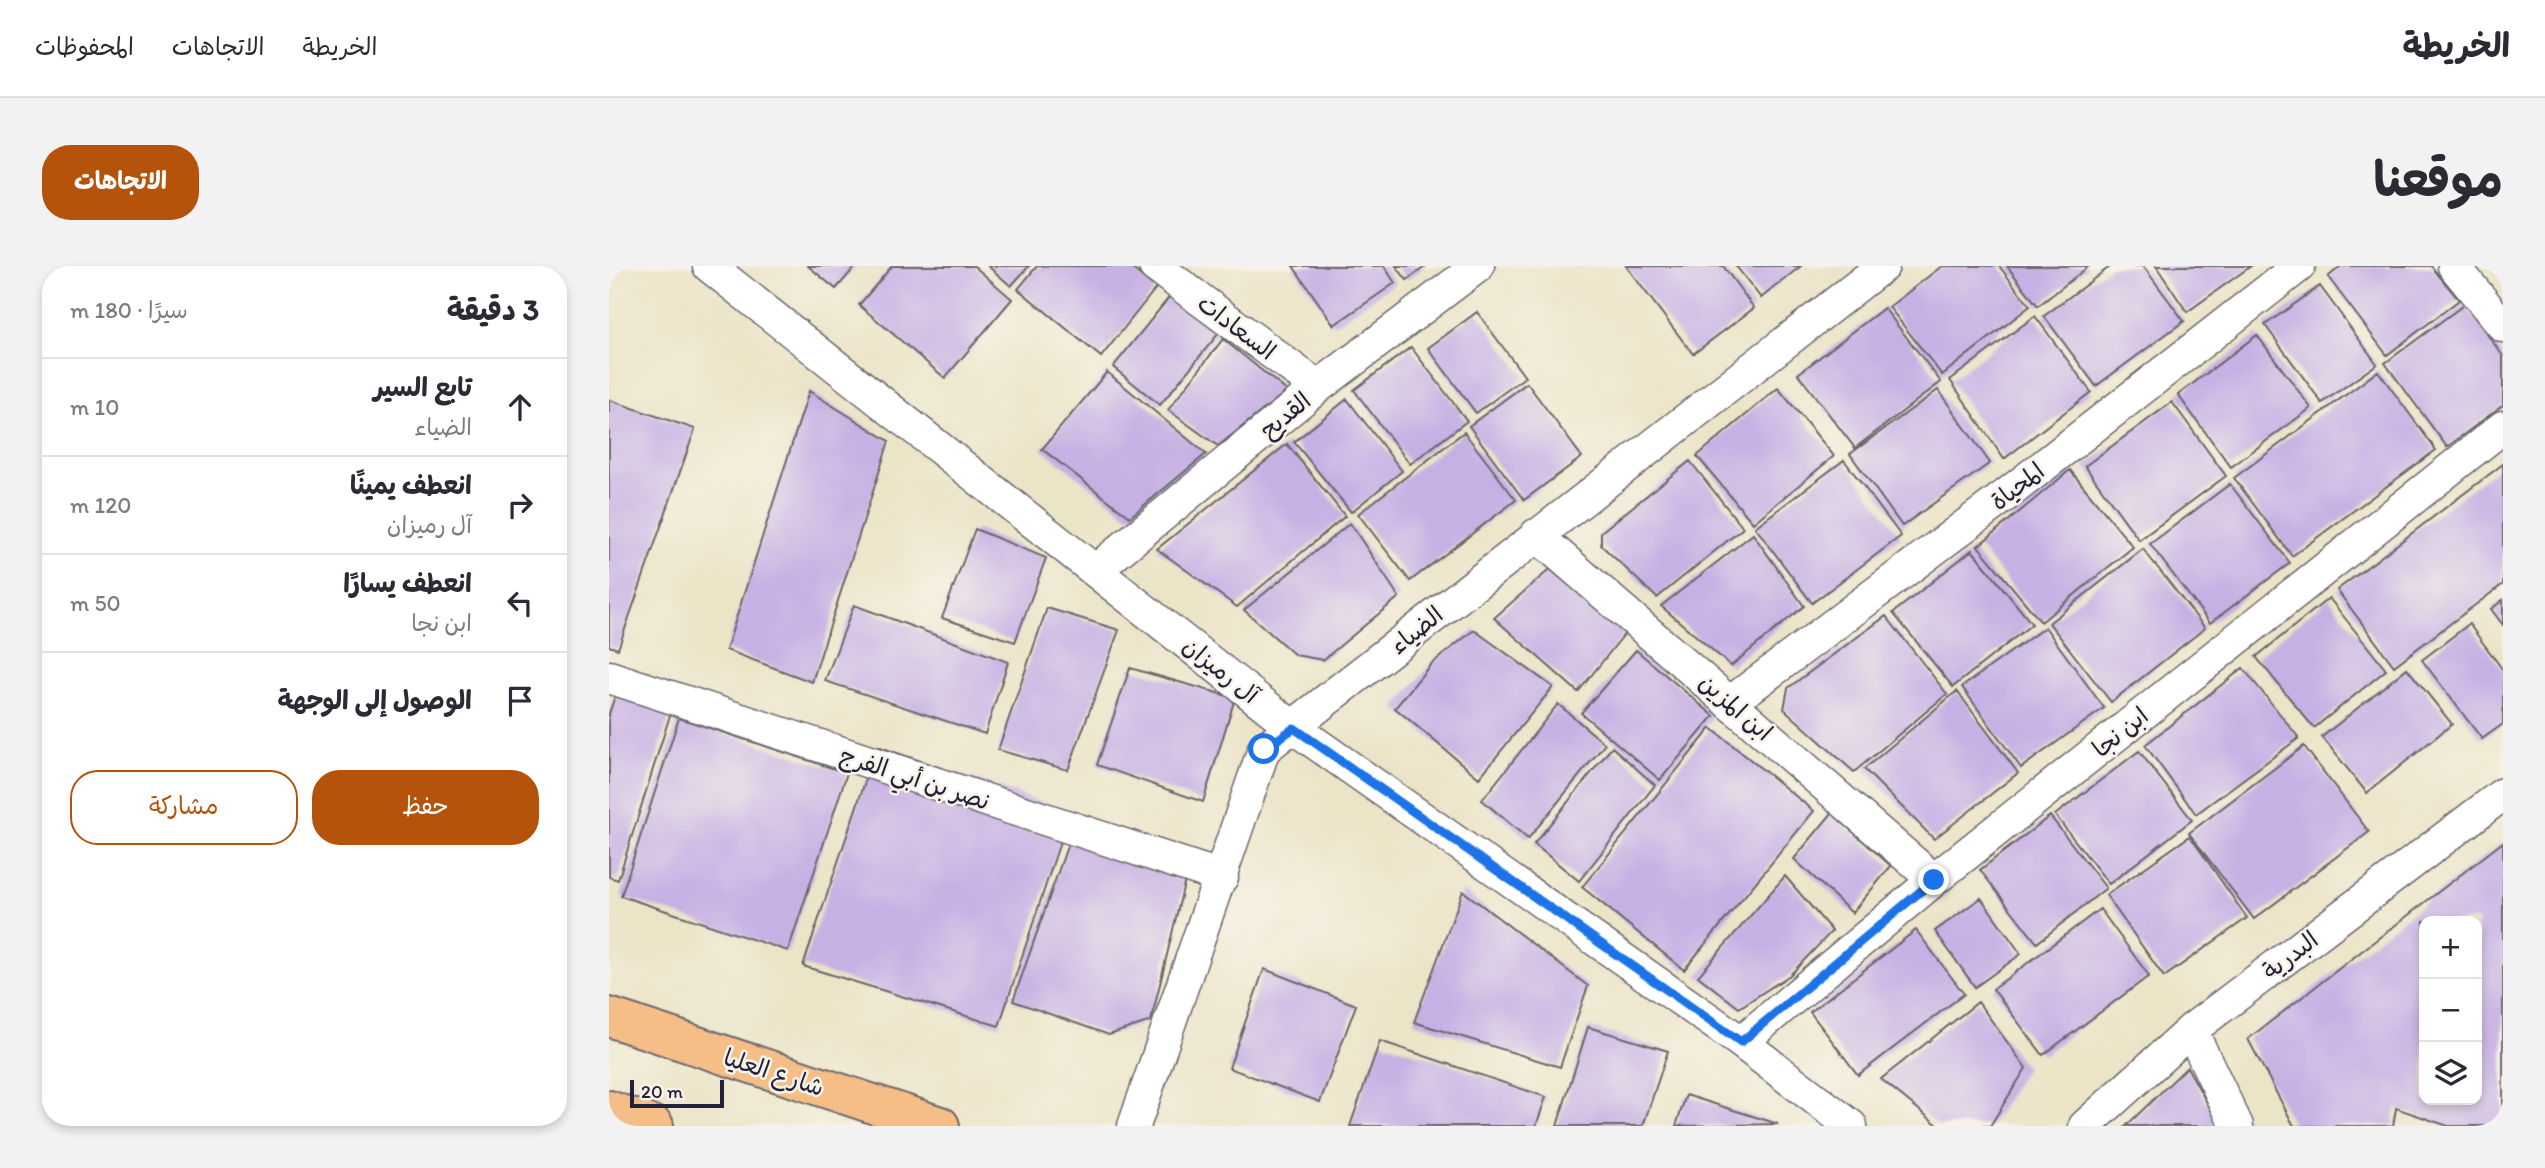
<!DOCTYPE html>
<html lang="ar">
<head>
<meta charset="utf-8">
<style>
	body { margin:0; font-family:Itim,"Playpen Sans Arabic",sans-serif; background:#f2f2f3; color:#2b2b33; direction:rtl }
	.controls { position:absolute; right:21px; bottom:21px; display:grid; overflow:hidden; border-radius:14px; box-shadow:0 4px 10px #0003 }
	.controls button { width:63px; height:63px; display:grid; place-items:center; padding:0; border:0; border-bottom:2px solid #e1e1e2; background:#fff; color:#2b2b33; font:35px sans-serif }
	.scale { position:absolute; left:21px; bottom:18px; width:94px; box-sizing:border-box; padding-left:7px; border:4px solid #22223b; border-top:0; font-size:19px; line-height:24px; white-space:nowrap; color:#22223b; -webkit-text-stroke:5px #f7f3e8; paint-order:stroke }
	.stop { position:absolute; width:21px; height:21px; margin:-16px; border:5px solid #1a73e8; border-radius:50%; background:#fff }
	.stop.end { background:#1a73e8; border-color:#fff; box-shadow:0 2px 7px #0008 }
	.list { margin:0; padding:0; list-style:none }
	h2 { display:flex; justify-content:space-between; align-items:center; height:91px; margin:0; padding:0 28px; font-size:30px }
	h2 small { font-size:23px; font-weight:400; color:#7c7c81 }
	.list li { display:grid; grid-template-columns:46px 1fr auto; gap:21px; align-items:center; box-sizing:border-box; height:98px; padding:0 28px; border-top:2px solid #e1e1e2 }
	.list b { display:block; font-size:26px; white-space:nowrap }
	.list p { margin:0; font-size:23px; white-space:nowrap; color:#7c7c81 }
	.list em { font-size:23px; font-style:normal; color:#7c7c81 }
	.actions { display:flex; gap:14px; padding:21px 28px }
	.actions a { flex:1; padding:16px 0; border:2px solid #b45309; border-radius:28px; text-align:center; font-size:24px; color:#b45309 }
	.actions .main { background:#b45309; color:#fff }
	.icon { flex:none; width:38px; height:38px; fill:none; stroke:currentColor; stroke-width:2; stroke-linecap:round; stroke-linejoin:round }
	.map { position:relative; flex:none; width:1894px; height:860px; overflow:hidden; direction:ltr; border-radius:28px }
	header { display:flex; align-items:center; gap:42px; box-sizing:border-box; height:98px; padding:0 35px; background:#fff; border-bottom:2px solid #e1e1e2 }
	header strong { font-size:33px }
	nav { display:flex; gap:38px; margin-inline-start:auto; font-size:24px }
	.intro { display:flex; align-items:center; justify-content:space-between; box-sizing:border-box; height:168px; padding:0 42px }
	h1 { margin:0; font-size:49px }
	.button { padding:18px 32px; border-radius:28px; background:#b45309; color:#fff; font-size:24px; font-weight:700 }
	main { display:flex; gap:42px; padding:0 42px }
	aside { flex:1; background:#fff; border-radius:28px; box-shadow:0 4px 10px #0003 }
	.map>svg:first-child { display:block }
	.building { fill:#c7b0e4; fill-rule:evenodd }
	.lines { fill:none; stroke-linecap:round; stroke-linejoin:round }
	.street-casing { stroke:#69666c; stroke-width:35 }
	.primary-casing { stroke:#69666c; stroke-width:42 }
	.street { stroke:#fff; stroke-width:32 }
	.primary { stroke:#f6be87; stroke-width:38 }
	.route { stroke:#1a73e8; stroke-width:9 }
	.labels { text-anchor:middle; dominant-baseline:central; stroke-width:5; stroke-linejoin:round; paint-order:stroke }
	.street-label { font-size:24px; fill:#22223b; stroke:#f7f3e8 }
</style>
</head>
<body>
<header>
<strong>الخريطة</strong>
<nav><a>الخريطة</a><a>الاتجاهات</a><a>المحفوظات</a></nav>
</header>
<div class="intro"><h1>موقعنا</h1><a class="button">الاتجاهات</a></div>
<main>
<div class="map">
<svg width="1894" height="860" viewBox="0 0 1894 860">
	<rect width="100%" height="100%" fill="#f7f3e8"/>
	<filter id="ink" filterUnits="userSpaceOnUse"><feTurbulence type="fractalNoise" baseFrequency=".0143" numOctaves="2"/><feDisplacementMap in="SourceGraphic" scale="14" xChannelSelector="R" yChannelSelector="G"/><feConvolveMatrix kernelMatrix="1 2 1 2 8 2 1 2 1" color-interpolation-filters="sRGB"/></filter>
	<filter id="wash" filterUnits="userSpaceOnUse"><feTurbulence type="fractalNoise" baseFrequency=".00686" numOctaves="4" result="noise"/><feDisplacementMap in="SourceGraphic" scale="28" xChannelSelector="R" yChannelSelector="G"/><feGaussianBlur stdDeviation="1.57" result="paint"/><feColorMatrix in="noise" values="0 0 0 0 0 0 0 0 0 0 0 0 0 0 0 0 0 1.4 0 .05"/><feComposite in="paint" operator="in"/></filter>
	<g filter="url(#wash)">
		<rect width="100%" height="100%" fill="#ece4c7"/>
		<g id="blocks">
			<path class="building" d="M 199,0 L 247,0 L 227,23 Z
				M 283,0 L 365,0 L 403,33 L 336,112 L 250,39 Z
				M 379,0 L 420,0 L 402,20 Z
				M 428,0 L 520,0 L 547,22 L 492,91 L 409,23 Z
				M 684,0 L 775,0 L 786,17 L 725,59 Z
				M 787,0 L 817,0 L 798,14 Z
				M 1017,0 L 1114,0 L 1145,42 L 1084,88 Z
				M 1127,0 L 1192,0 L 1152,32 Z
				M 1333,0 L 1390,0 L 1421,40 L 1333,109 L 1280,41 Z
				M 1398,0 L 1480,0 L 1429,40 Z
				M 1502,0 L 1534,0 L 1575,55 L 1487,120 L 1435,50 Z
				M 1547,0 L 1642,0 L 1578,46 Z
				M 1732,0 L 1822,0 L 1850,34 L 1778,89 L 1719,11 Z
				M 1711,20 L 1768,98 L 1713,137 L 1656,59 Z
				M 562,29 L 610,67 L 551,139 L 504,101 Z
				M 1856,38 L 1894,90 L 1894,139 L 1838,181 L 1776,97 Z
				M 1275,42 L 1332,116 L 1246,182 L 1189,108 Z
				M 868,46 L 916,111 L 867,147 L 819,82 Z
				M 1426,50 L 1482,126 L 1395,193 L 1341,114 Z
				M 1648,69 L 1702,142 L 1622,201 L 1569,129 Z
				M 614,73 L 678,125 L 609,180 L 559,144 Z
				M 802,81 L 858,155 L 801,198 L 745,124 Z
				M 1769,105 L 1827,184 L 1683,290 L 1625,212 Z
				M 498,106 L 597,188 L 521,251 L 433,183 Z
				M 918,117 L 973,191 L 915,234 L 860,160 Z
				M 1169,122 L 1225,190 L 1144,257 L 1088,190 Z
				M 1329,124 L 1381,197 L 1293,260 L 1241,188 Z
				M 200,125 L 280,175 L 203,416 L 117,384 Z
				M 738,133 L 793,205 L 742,246 L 685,176 Z
				M 0,134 L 86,163 L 9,383 L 0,380 Z
				M 1563,136 L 1617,210 L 1530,274 L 1476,200 Z
				M 855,166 L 907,234 L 801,315 L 749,248 Z
				M 678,178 L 736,250 L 628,341 L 548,283 Z
				M 1235,194 L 1292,270 L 1203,337 L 1146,261 Z
				M 1081,195 L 1134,262 L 1048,332 L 992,279 L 992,266 Z
				M 1894,198 L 1894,318 L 1785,400 L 1728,324 Z
				M 1461,204 L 1524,281 L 1432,356 L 1369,280 Z
				M 1621,218 L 1681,297 L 1601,357 L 1541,278 Z
				M 741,257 L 790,331 L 714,394 L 686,389 L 635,344 Z
				M 366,263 L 437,292 L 406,376 L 333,352 Z
				M 1144,268 L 1195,340 L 1122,400 L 1052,340 Z
				M 1534,283 L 1596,362 L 1502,436 L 1440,357 Z
				M 1363,284 L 1423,358 L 1344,421 L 1284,347 Z
				M 941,303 L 1017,366 L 969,426 L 885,352 Z
				M 1720,332 L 1777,404 L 1705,462 L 1647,391 Z
				M 1894,334 L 1894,359 L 1882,343 Z
				M 245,339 L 399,396 L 376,468 L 216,415 Z
				M 438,342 L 510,364 L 459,504 L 389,484 Z
				M 1277,350 L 1338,428 L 1245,506 L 1175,443 L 1179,422 Z
				M 1860,358 L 1894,404 L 1894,458 L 1873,473 L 1813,394 Z
				M 1436,361 L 1495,442 L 1412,502 L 1353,421 Z
				M 865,364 L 944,421 L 870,512 L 786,442 L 821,399 Z
				M 1027,384 L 1105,450 L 1051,514 L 972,447 Z
				M 521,402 L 626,432 L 594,536 L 488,499 Z
				M 1634,402 L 1690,472 L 1587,548 L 1536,479 Z
				M 1798,402 L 1843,458 L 1758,527 L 1713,471 Z
				M 1348,425 L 1409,507 L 1325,573 L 1255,503 Z
				M 7,427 L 62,446 L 9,614 L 0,611 L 0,448 Z
				M 949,438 L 996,478 L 919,573 L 873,534 Z
				M 70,452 L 238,507 L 179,685 L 12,630 Z
				M 1102,462 L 1205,545 L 1075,704 L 973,621 Z
				M 268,480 L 461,546 L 390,760 L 194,700 Z
				M 1695,480 L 1760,566 L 1645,653 L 1580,567 Z
				M 1003,481 L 1046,519 L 970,615 L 925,578 Z
				M 1530,485 L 1583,554 L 1500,618 L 1446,549 Z
				M 1223,547 L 1282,600 L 1243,647 L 1185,593 Z
				M 1441,550 L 1497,622 L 1428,677 L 1371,604 Z
				M 1581,570 L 1638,652 L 1555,711 L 1497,629 Z
				M 461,572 L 576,614 L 542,755 L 500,769 L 404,735 Z
				M 1894,576 L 1894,860 L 1839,860 L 1787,842 L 1784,860 L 1685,860 L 1639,773 ZM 1815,655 L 1868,655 L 1868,834 L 1815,834 Z
				M 1176,610 L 1223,665 L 1181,709 L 1130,742 L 1089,710 Z
				M 854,625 L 979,720 L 951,801 L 805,756 Z
				M 1372,632 L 1412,688 L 1366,721 L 1326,665 Z
				M 1491,643 L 1540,710 L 1434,789 L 1384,723 Z
				M 1307,664 L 1355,728 L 1249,809 L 1201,746 Z
				M 655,703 L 747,739 L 711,836 L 620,802 Z
				M 1369,736 L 1417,802 L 1381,860 L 1330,860 L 1272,813 Z
				M 979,761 L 1059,785 L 1034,860 L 948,860 Z
				M 771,775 L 937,831 L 927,860 L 741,860 Z
				M 1578,801 L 1611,860 L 1517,860 Z
				M 1077,829 L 1169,858 L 1067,860 Z"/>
		</g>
	</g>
	<g filter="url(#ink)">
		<use href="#blocks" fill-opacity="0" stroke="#69666c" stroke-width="2"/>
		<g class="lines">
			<defs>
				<path id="street" d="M 100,0 L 685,462 L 1132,776 L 1242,860
					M 546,0 L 709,121
					M 1845,0 L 1894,60
					M 927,269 L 1325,614
					M 487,304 L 709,121 L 869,0
					M 0,411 L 613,611
					M 1122,436 L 1397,229 L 1690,0
					M 1582,764 L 1628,860
					M 1132,776 L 1325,614 L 1894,161
					M 525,860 L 655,483 L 1274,0
					M 1476,860 L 1582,764 L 1894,528"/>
				<path id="primary" d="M 0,751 L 331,860
					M 0,844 L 45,860"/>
			</defs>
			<use href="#street" class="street-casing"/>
			<use href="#primary" class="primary-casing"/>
			<use href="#street" class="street"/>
			<use href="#primary" class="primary"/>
		</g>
	</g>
	<g class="lines" filter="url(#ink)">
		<path class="route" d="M 655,483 L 685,462 L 1132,776 L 1325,614"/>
	</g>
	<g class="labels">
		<g class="street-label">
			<text transform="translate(628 61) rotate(37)">السعادات</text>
			<text transform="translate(676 149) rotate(-39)">القديح</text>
			<text transform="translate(1408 220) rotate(-38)">المحياة</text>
			<text transform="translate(807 364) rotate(-39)">الضياء</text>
			<text transform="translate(612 404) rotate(39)">آل رميزان</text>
			<text transform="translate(1127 441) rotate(41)">ابن المزين</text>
			<text transform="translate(1511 466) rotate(-39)">ابن نجا</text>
			<text transform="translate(306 512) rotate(18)">نصر بن أبي الفرج</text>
			<text transform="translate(1681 689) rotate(-37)">البدرية</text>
			<text transform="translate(165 806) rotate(18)">شارع العليا</text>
		</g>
	</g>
</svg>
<div class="controls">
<button>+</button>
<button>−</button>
<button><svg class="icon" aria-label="layers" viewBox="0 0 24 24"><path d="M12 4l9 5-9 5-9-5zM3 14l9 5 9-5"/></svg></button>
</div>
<div class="scale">20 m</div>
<div class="stop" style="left:655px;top:483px"></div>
<div class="stop end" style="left:1325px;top:614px"></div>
</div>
<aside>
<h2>3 دقيقة<small>سيرًا · 180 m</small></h2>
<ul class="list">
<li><svg class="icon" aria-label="ahead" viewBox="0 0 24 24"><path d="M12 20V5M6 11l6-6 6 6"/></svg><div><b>تابع السير</b><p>الضياء</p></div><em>10 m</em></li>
<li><svg class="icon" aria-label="right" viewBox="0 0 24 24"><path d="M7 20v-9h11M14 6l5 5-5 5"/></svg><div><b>انعطف يمينًا</b><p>آل رميزان</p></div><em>120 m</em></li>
<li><svg class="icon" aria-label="left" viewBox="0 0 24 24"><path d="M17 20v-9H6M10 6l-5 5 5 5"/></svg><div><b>انعطف يسارًا</b><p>ابن نجا</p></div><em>50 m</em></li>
<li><svg class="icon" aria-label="arrive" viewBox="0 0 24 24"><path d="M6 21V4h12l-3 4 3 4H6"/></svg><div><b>الوصول إلى الوجهة</b></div></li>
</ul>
<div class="actions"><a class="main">حفظ</a><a>مشاركة</a></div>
</aside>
</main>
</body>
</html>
